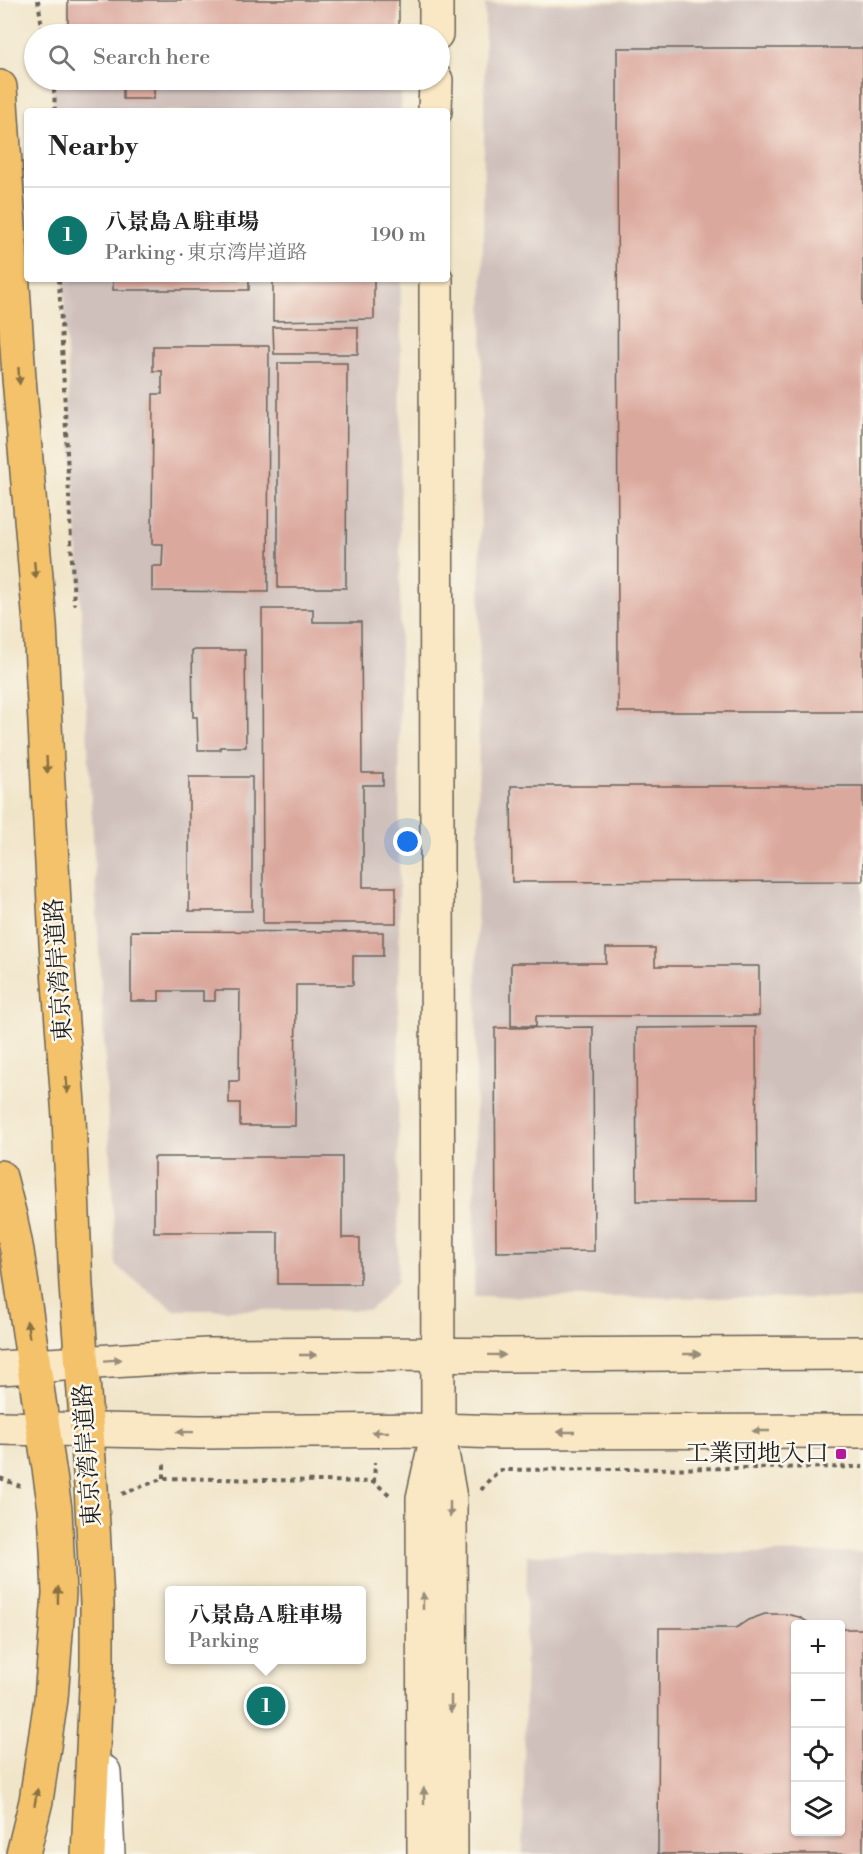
<!DOCTYPE html>
<html lang="en">
<head>
<meta charset="utf-8">
<style>
	body { margin:0; font-family:"Libre Bodoni","Noto Serif JP",serif; background:#f2f2f2; color:#222 }
	.controls { position:absolute; right:18px; bottom:18px; display:grid; overflow:hidden; border-radius:6px; box-shadow:0 2px 4px #0004 }
	.controls button { width:54px; height:54px; display:grid; place-items:center; padding:0; border:0; border-bottom:2px solid #e0e0e0; background:#fff; color:#222; font:30px sans-serif }
	.you { position:absolute; left:408px; top:842px; width:21px; height:21px; margin:-15px; border:4px solid #fff; border-radius:50%; background:#1a73e8; box-shadow:0 0 0 9px #1a73e833 }
	.badge { display:grid; place-items:center; width:39px; height:39px; border-radius:50%; background:#0f766e; color:#fff; font-size:20px; font-weight:700 }
	.pin { position:absolute; translate:-50% -50%; border:3px solid #fff; box-shadow:0 2px 6px #0006 }
	.popup { position:absolute; left:165px; top:1586px; width:201px; height:78px; box-sizing:border-box; display:grid; place-content:center; border-radius:6px; background:#fff; filter:drop-shadow(0 2px 4px #0005); font-size:20px; white-space:nowrap; color:#767676 }
	.popup b { font-size:22px; color:#222 }
	.popup::after { content:''; position:absolute; left:50%; top:100%; margin-left:-12px; border:12px solid transparent; border-top-color:#fff }
	.list { margin:0; padding:0; list-style:none }
	h2 { display:flex; justify-content:space-between; align-items:center; height:78px; margin:0; padding:0 24px; font-size:26px }
	h2 small { font-size:20px; font-weight:400; color:#767676 }
	.list li { display:grid; grid-template-columns:39px 1fr auto; gap:18px; align-items:center; box-sizing:border-box; height:96px; padding:0 24px; border-top:2px solid #e0e0e0 }
	.list b { display:block; font-size:22px; white-space:nowrap }
	.list p { margin:0; font-size:20px; white-space:nowrap; color:#767676 }
	.list em { font-size:20px; font-style:normal; color:#767676 }
	.icon { flex:none; width:33px; height:33px; fill:none; stroke:currentColor; stroke-width:2; stroke-linecap:round; stroke-linejoin:round }
	.map { position:relative; flex:none; width:863px; height:1854px; overflow:hidden }
	.search { position:absolute; background:#fff; box-shadow:0 2px 4px #0004; left:24px; top:24px; width:426px; height:66px; display:flex; align-items:center; gap:15px; box-sizing:border-box; padding:0 21px; border-radius:33px; color:#767676; font-size:22px }
	.panel { position:absolute; background:#fff; box-shadow:0 2px 4px #0004; left:24px; top:108px; width:426px; height:174px; border-radius:6px }
	.map>svg:first-child { display:block }
	.industrial { fill:#cfc0bb; fill-rule:evenodd }
	.building { fill:#dba89d }
	.lines { fill:none; stroke-linecap:round; stroke-linejoin:round }
	.street-casing { stroke:#676259; stroke-width:36 }
	.secondary-casing { stroke:#676259; stroke-width:36 }
	.highway-casing { stroke:#676259; stroke-width:36 }
	.path { stroke:#676259; stroke-width:4; stroke-dasharray:4.5 4.5; stroke-linecap:butt }
	.street { stroke:#fff; stroke-width:33 }
	.secondary { stroke:#fae7c3; stroke-width:33 }
	.highway { stroke:#f3c26a; stroke-width:33 }
	.oneway { fill:#886f43 }
	.oneway2 { fill:#968c78 }
	.poi-dot { fill:#b5179e; stroke:#fbf7ec; stroke-width:2 }
	.labels { text-anchor:middle; dominant-baseline:central; stroke-width:5; stroke-linejoin:round; paint-order:stroke }
	.street-label { font-size:24px; fill:#1c1c1c; stroke:#fbf7ec }
	.poi-label { font-size:24px; fill:#1c1c1c; stroke:#fbf7ec; text-anchor:end }
</style>
</head>
<body>
<div class="map">
<svg width="863" height="1854" viewBox="0 0 863 1854">
	<rect width="100%" height="100%" fill="#fbf7ec"/>
	<filter id="ink" filterUnits="userSpaceOnUse"><feTurbulence type="fractalNoise" baseFrequency=".0167" numOctaves="2"/><feDisplacementMap in="SourceGraphic" scale="12" xChannelSelector="R" yChannelSelector="G"/><feConvolveMatrix kernelMatrix="1 2 1 2 8 2 1 2 1" color-interpolation-filters="sRGB"/></filter>
	<filter id="wash" filterUnits="userSpaceOnUse"><feTurbulence type="fractalNoise" baseFrequency=".008" numOctaves="4" result="noise"/><feDisplacementMap in="SourceGraphic" scale="24" xChannelSelector="R" yChannelSelector="G"/><feGaussianBlur stdDeviation="1.35" result="paint"/><feColorMatrix in="noise" values="0 0 0 0 0 0 0 0 0 0 0 0 0 0 0 0 0 1.4 0 .05"/><feComposite in="paint" operator="in"/></filter>
	<g filter="url(#wash)">
		<rect width="100%" height="100%" fill="#f1e5c9"/>
		<path class="industrial" d="M 747,0 L 863,0 L 863,1299 L 474,1296 L 485,4 Z
			M 52,80 L 401,80 L 401,111 L 54,111 Z
			M 63,279 L 401,279 L 398,1281 L 370,1310 L 174,1310 L 116,1266 Z
			M 863,1552 L 863,1854 L 523,1854 L 527,1555 ZM 796,1624 L 840,1624 L 840,1832 L 796,1832 Z"/>
		<g id="blocks">
			<path class="building" d="M 68,0 L 399,0 L 399,34 L 68,34 Z
				M 617,48 L 863,48 L 863,712 L 618,712 Z
				M 68,80 L 399,80 L 399,85 L 154,85 L 154,99 L 123,99 L 123,85 L 68,85 Z
				M 113,279 L 249,279 L 249,290 L 113,290 Z
				M 273,279 L 374,279 L 374,319 L 273,321 Z
				M 273,327 L 358,327 L 358,354 L 274,354 Z
				M 153,346 L 269,346 L 268,592 L 152,591 L 152,566 L 162,566 L 163,544 L 152,544 L 153,394 L 162,394 L 162,371 L 153,371 Z
				M 278,363 L 347,363 L 346,588 L 278,588 Z
				M 262,609 L 313,609 L 313,622 L 361,622 L 362,773 L 383,773 L 383,785 L 363,785 L 363,887 L 396,887 L 396,923 L 263,923 Z
				M 192,650 L 245,650 L 246,747 L 220,747 L 220,750 L 198,750 L 197,717 L 193,717 Z
				M 189,777 L 252,777 L 252,911 L 189,911 Z
				M 511,786 L 863,786 L 863,881 L 512,882 Z
				M 131,931 L 383,932 L 383,956 L 353,956 L 353,985 L 296,985 L 295,1126 L 240,1126 L 240,1103 L 229,1103 L 229,1081 L 239,1081 L 240,990 L 215,990 L 215,1001 L 203,1001 L 203,991 L 159,991 L 159,1001 L 131,1001 Z
				M 606,948 L 655,948 L 655,966 L 759,966 L 759,1016 L 536,1016 L 536,1026 L 511,1026 L 511,963 L 606,963 Z
				M 593,1027 L 594,1251 L 496,1252 L 495,1028 Z
				M 756,1027 L 757,1201 L 637,1201 L 636,1028 Z
				M 154,1157 L 342,1157 L 342,1238 L 360,1238 L 360,1284 L 278,1284 L 278,1232 L 154,1232 Z
				M 765,1614 L 786,1614 L 799,1617 L 811,1624 L 796,1624 L 796,1832 L 840,1832 L 840,1629 L 863,1629 L 863,1854 L 658,1854 L 659,1628 L 736,1628 L 748,1620 Z"/>
		</g>
	</g>
	<g filter="url(#ink)">
		<use href="#blocks" fill-opacity="0" stroke="#676259" stroke-width="1.5"/>
		<g class="lines">
			<defs>
				<path id="street" d="M 104,1772 L 108,1854"/>
				<path id="secondary" d="M 436,34 L 436,0
					M 435,111 L 436,80
					M 436,279 L 438,1430 L 450,1498 L 451,1854
					M 0,1368 L 207,1355 L 439,1354 L 499,1355 L 863,1353
					M 0,1428 L 200,1432 L 438,1430 L 501,1432 L 863,1431
					M 424,1854 L 423,1498 L 435,1444"/>
				<path id="highway" d="M 0,87 L 19,378 L 40,624 L 56,943 L 69,1117 L 76,1286 L 91,1487 L 97,1603 L 97,1666 L 88,1854
					M 0,1177 L 10,1216 L 17,1251 L 55,1509 L 59,1593 L 51,1699 L 36,1801 L 23,1854"/>
			</defs>
			<use href="#street" class="street-casing"/>
			<use href="#secondary" class="secondary-casing"/>
			<use href="#highway" class="highway-casing"/>
			<path class="path" d="M 38,0 L 43,34
				M 52,80 L 54,89 L 55,111
				M 59,279 L 74,605
				M 0,1478 L 20,1486
				M 164,1478 L 164,1462
				M 374,1482 L 375,1462
				M 481,1490 L 490,1479 L 500,1470 L 863,1467
				M 122,1494 L 164,1478 L 374,1482 L 391,1496"/>
			<use href="#street" class="street"/>
			<use href="#secondary" class="secondary"/>
			<use href="#highway" class="highway"/>
		</g>
		<defs><path id="oneway-solid" d="M-6-.8H1V-3.2L6.5 0L1 3.2V.8H-6Z" transform="scale(1.5)"/></defs>
		<g class="oneway">
			<use href="#oneway-solid" transform="translate(19 376) rotate(86)"/>
			<use href="#oneway-solid" transform="translate(35 570) rotate(85)"/>
			<use href="#oneway-solid" transform="translate(47 765) rotate(87)"/>
			<use href="#oneway-solid" transform="translate(67 1085) rotate(86)"/>
			<use href="#oneway-solid" transform="translate(28 1329) rotate(-99)"/>
			<use href="#oneway-solid" transform="translate(58 1595) rotate(-89)"/>
			<use href="#oneway-solid" transform="translate(36 1797) rotate(-80)"/>
		</g>
		<g class="oneway2">
			<use href="#oneway-solid" transform="translate(692 1354)"/>
			<use href="#oneway-solid" transform="translate(308 1355)"/>
			<use href="#oneway-solid" transform="translate(497 1355) rotate(1)"/>
			<use href="#oneway-solid" transform="translate(113 1360) rotate(-4)"/>
			<use href="#oneway-solid" transform="translate(761 1431) rotate(180)"/>
			<use href="#oneway-solid" transform="translate(185 1432) rotate(-179)"/>
			<use href="#oneway-solid" transform="translate(380 1432) rotate(179)"/>
			<use href="#oneway-solid" transform="translate(566 1432) rotate(180)"/>
			<use href="#oneway-solid" transform="translate(450 1509) rotate(90)"/>
			<use href="#oneway-solid" transform="translate(423 1601) rotate(-90)"/>
			<use href="#oneway-solid" transform="translate(451 1704) rotate(90)"/>
			<use href="#oneway-solid" transform="translate(424 1796) rotate(-90)"/>
		</g>
	</g>
	<rect class="poi-dot" x="835" y="1448" width="12" height="12" rx="3"/>
	<g class="labels">
		<g class="street-label">
			<text transform="translate(59 970) rotate(-94)">東京湾岸道路</text>
			<text transform="translate(88 1455) rotate(-94)">東京湾岸道路</text>
		</g>
		<g class="poi-label">
			<text x="829" y="1454">工業団地入口</text>
		</g>
	</g>
</svg>
<div class="controls">
<button>+</button>
<button>−</button>
<button><svg class="icon" aria-label="locate" viewBox="0 0 24 24"><circle cx="12" cy="12" r="6"/><path d="M12 2v4M12 18v4M2 12h4M18 12h4"/></svg></button>
<button><svg class="icon" aria-label="layers" viewBox="0 0 24 24"><path d="M12 4l9 5-9 5-9-5zM3 14l9 5 9-5"/></svg></button>
</div>
<div class="you"></div>
<div class="pin badge" style="left:266px;top:1706px">1</div>
<div class="popup"><b>八景島Ａ駐車場</b>Parking</div>
<div class="search"><svg class="icon" aria-label="search" viewBox="0 0 24 24"><circle cx="10" cy="10" r="6"/><path d="M15 15l6 6"/></svg>Search here</div>
<section class="panel">
<h2>Nearby<small></small></h2>
<ul class="list">
<li><span class="badge">1</span><div><b>八景島Ａ駐車場</b><p>Parking · 東京湾岸道路</p></div><em>190 m</em></li>
</ul>
</section>
</div>
</body>
</html>
